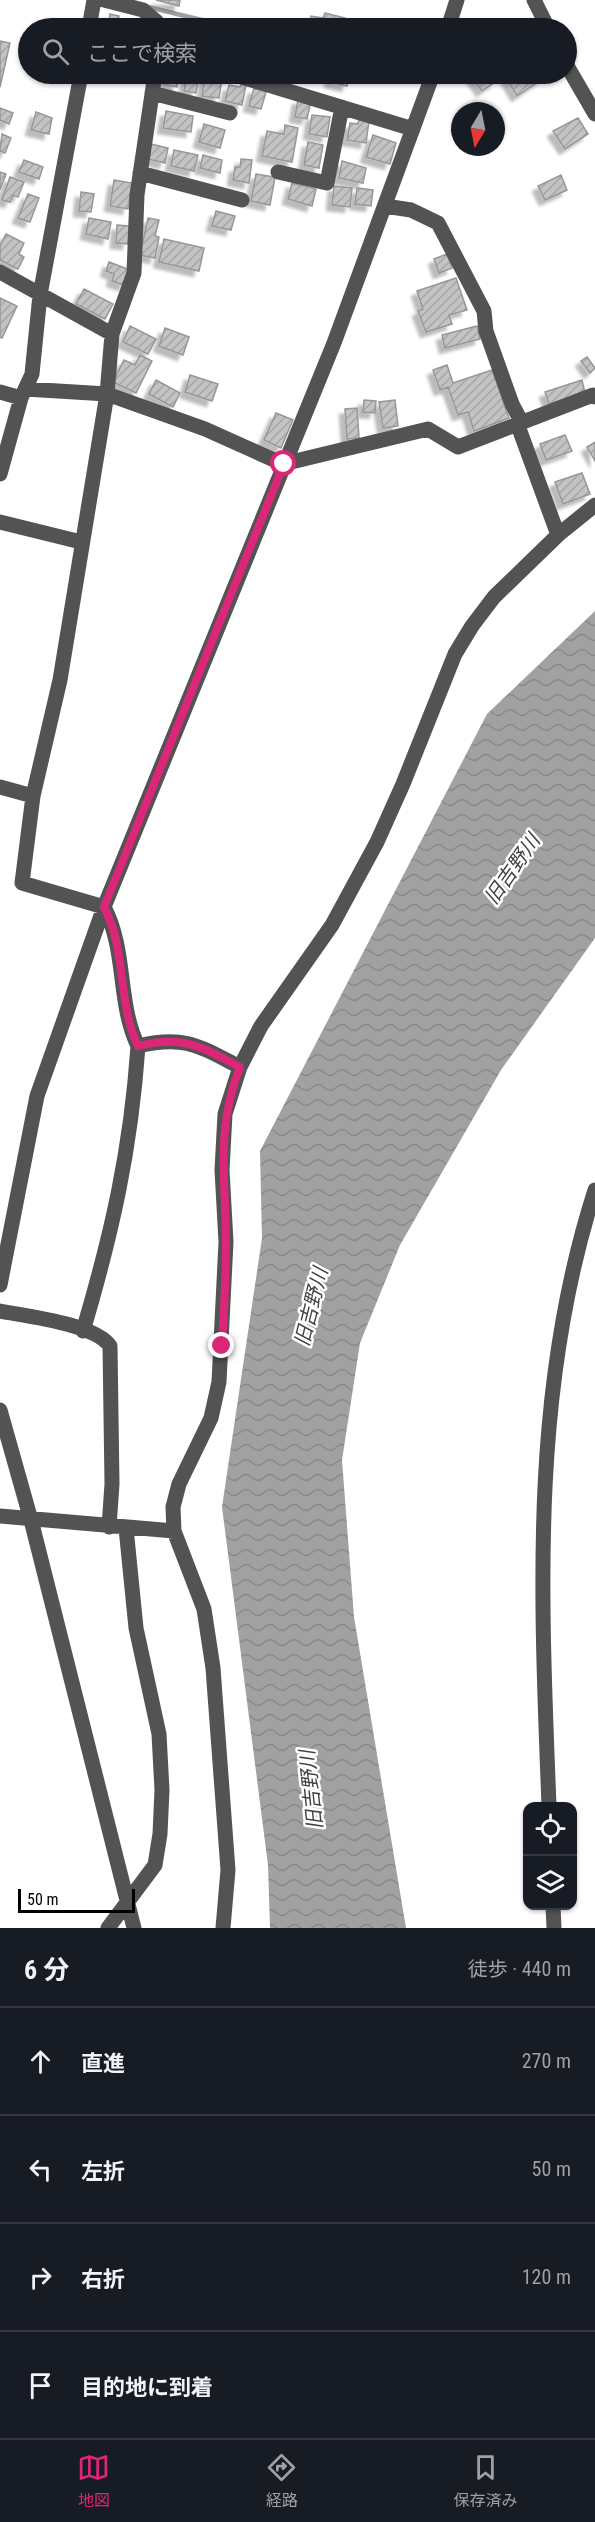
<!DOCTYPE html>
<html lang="ja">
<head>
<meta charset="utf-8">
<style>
	body { margin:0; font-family:"Roboto Condensed","Noto Sans JP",sans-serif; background:#20242c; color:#f1f3f6 }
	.controls { position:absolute; right:18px; bottom:18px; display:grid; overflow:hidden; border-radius:12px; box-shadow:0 2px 4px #0004 }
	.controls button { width:54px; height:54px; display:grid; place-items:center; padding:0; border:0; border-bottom:2px solid #363941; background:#171b24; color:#f1f3f6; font:30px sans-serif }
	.compass { position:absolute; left:451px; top:102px; width:54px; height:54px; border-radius:50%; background:#171b24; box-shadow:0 2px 4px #0004; rotate:190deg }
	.scale { position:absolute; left:18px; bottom:15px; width:117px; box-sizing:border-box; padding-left:6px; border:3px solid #000; border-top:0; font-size:16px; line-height:21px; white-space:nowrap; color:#000; -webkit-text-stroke:4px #fff; paint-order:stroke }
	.stop { position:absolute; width:18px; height:18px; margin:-14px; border:4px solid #db2777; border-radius:50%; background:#fff }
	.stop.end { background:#db2777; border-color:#fff; box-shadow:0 2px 6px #0008 }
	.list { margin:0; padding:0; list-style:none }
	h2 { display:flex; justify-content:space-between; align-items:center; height:78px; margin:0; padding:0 24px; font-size:26px }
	h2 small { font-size:20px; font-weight:400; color:#9ea1a6 }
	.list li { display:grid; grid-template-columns:39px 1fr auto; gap:18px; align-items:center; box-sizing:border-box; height:108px; padding:0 24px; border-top:2px solid #363941 }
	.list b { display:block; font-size:22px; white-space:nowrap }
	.list em { font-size:20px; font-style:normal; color:#9ea1a6 }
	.icon { flex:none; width:33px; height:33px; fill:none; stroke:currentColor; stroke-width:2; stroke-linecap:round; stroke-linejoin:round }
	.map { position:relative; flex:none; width:595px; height:1928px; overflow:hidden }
	.search { position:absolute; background:#171b24; box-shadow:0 2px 4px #0004; left:18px; right:18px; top:18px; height:66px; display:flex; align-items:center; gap:15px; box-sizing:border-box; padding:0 21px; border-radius:33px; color:#9ea1a6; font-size:22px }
	.sheet { height:510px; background:#171b24 }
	nav { display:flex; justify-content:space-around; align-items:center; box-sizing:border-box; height:84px; border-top:2px solid #363941; background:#171b24; font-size:16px; color:#9ea1a6 }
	nav a { display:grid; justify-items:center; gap:3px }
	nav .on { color:#db2777 }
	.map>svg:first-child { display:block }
	.water { fill:url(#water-waves) }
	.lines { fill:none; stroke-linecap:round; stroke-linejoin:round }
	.stream { stroke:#a1a1a1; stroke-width:4.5 }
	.building { fill:url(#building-hatch); stroke:#979797; stroke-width:1.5; filter:url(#shadow) }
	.minor { stroke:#535353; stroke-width:15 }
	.route { stroke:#db2777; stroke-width:8 }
	.labels { text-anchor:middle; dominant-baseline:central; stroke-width:5; stroke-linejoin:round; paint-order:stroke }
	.water-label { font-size:20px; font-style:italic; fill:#424242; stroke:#fff }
</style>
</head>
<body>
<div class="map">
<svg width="595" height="1928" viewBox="0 0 595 1928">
	<defs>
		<pattern id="water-waves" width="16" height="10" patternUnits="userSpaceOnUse" patternTransform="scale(1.5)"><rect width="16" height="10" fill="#a1a1a1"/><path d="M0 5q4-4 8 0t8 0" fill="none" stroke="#898989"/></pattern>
		<pattern id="building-hatch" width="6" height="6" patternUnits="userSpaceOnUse" patternTransform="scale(1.5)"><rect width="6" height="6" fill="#c3c3c3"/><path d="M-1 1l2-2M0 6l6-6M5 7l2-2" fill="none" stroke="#a6a6a6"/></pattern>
		<filter id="shadow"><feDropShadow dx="-5.5" dy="5.5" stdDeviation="1.5" flood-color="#0004"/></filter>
	</defs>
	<rect width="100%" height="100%" fill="#fff"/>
	<path class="water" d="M 595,611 L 595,938 L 501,1070 L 400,1245 L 360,1343 L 342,1460 L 354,1617 L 406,1928 L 270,1928 L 268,1865 L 222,1507 L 262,1238 L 260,1151 L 487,714 Z"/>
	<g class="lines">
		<path class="stream" d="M 148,7 L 235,28"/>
	</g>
	<path class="building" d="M 156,0 L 180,0 L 179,6 Z
		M 325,13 L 345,18 L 342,28 L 309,27 L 311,16 L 323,18 Z
		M 110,14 L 119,16 L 117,28 L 108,28 Z
		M 175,21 L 187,22 L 186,25 L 200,28 L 173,28 Z
		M 0,41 L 10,43 L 0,87 Z
		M 166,74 L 179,74 L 177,87 L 164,85 Z
		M 187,74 L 199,74 L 196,93 L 184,91 Z
		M 332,74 L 350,74 L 347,86 L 330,82 Z
		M 470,74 L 489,74 L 495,82 L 482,91 Z
		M 504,74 L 538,74 L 542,79 L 517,96 Z
		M 205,76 L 222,79 L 219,98 L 202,96 Z
		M 241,84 L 246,85 L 242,105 L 225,101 L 229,85 L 240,87 Z
		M 254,88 L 266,92 L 261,109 L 249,106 Z
		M 298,99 L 311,101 L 307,119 L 295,117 Z
		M 0,108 L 13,113 L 9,124 L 0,120 Z
		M 166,111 L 193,116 L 191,132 L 163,128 Z
		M 36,112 L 52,118 L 49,134 L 31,130 Z
		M 312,115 L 330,117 L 327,137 L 309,134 Z
		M 578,118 L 588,134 L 565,149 L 553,131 Z
		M 359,119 L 369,121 L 366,143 L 347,140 L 350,123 L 358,124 Z
		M 204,124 L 225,130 L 220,148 L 199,142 Z
		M 285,125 L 298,128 L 292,162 L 262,156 L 267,131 L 284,134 Z
		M 2,134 L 11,138 L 5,153 L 0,151 Z
		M 373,135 L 396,143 L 390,164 L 366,157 Z
		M 308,142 L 323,145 L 319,168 L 304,165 Z
		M 151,144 L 168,148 L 165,163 L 148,159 Z
		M 174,150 L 198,155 L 194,171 L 171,166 Z
		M 203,155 L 222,160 L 220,173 L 200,168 Z
		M 241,159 L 252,160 L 249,183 L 233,180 L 235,167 L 240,167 Z
		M 24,160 L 43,167 L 39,179 L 19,172 Z
		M 342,161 L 366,168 L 363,183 L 339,178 Z
		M 0,172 L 6,174 L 0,190 Z
		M 256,174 L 275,177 L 270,205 L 251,201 Z
		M 561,175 L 567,190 L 545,200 L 538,186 Z
		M 10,177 L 24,182 L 18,197 L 13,195 L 10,202 L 2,200 Z
		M 114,180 L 132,183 L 128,209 L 110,206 Z
		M 292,183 L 316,189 L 312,206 L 288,199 Z
		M 334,186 L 352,188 L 350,207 L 332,205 Z
		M 357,188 L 373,190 L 371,206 L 355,204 Z
		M 81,192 L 94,194 L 91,212 L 79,211 Z
		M 28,194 L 39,198 L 30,222 L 18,218 Z
		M 216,211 L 235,216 L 231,230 L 212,226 Z
		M 89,218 L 111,222 L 108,239 L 86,234 Z
		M 148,218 L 159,220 L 155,236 L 159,237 L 155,258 L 140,255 Z
		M 117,225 L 129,226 L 128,244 L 116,243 Z
		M 6,234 L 24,243 L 19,254 L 24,257 L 18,269 L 0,260 L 0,246 Z
		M 164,239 L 204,248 L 199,271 L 159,262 Z
		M 447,254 L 452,268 L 439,273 L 434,259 Z
		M 109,262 L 130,270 L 124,285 L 112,281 L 114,274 L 106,271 Z
		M 456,278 L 467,310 L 449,315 L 452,324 L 426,332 L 418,311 L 423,309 L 417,291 Z
		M 84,289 L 113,304 L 105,319 L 76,304 Z
		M 0,298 L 17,306 L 2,338 L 0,337 Z
		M 130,326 L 156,339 L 148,354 L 123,342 Z
		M 477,326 L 480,339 L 445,348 L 442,335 Z
		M 165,328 L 189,337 L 183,355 L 159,346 Z
		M 140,355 L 152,361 L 136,393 L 113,382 L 124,360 L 135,365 Z
		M 587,357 L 595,368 L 590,373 L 581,361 Z
		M 447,365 L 453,383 L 492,370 L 509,418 L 474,431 L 468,412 L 458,415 L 448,387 L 440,390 L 433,370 Z
		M 190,375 L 218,384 L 212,401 L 185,392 Z
		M 156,380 L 180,393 L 173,407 L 149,394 Z
		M 582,380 L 585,393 L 549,404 L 545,392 Z
		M 364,400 L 376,401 L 375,413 L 363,412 Z
		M 395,400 L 398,426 L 383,428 L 379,402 Z
		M 357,408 L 359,438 L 347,439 L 345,409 Z
		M 276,413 L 293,420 L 281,448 L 264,440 Z
		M 565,435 L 572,451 L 546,460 L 540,444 Z
		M 595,442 L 595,461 L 587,447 Z
		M 582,473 L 590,494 L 563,504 L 555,482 Z"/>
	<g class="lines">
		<path class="minor" d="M 104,0 L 143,10 L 157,22 L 157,28
			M 534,0 L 548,28
			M 89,28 L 94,0
			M 448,28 L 457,0
			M 566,64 L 595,114
			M 232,74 L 413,129
			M 152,93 L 230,113
			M 278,172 L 327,183 L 342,107
			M 140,173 L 242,200
			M 385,206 L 411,210 L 438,223 L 484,311 L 486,331 L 512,404 L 521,421
			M 0,272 L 112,334
			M 25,389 L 107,394 L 205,429 L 283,464 L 428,429 L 458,447 L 593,395 L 595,397
			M 0,392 L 21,398
			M 517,423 L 558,535
			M 0,474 L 21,398 L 32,374 L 40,295 L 81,74
			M 0,522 L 81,542
			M 0,787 L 33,796
			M 138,1046 C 185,1035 199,1046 240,1067
			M 0,1285 L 37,1096 L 104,907 L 334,343 L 433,74
			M 0,1311 C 26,1316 95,1324 110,1346 L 112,1484 L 109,1527
			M 83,1331 C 112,1233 131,1149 138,1046 C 117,1003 127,950 104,907 L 22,883 L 33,796 L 60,680 L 107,394 L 112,334 L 134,273 L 137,195 L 155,74
			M 0,1410 L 31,1520 L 134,1928
			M 0,1516 L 174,1531
			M 549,1806 C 541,1597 530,1392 595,1190
			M 553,1906 L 554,1928
			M 108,1928 L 155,1865 L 160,1834 L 162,1790 L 159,1734 L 136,1628 L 126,1528
			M 223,1928 L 228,1870 L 213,1668 L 204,1609 L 174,1531 L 173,1507 L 179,1484 L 211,1418 L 219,1382 L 226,1242 L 222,1170 L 225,1114 L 240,1067 L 261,1026 L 332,925 L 377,842 L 403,784 L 455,654 L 472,626 L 494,597 L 558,535 L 595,505"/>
	</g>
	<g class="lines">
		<path class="route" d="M 222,1346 C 224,1312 226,1278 226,1244 C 226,1180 215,1130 240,1067 C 199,1046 185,1035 138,1046 C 117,1003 127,950 104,907 L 284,464"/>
	</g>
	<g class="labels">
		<g class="water-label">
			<text transform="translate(512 869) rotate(-55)">旧吉野川</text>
			<text transform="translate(311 1307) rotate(-76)">旧吉野川</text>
			<text transform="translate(311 1790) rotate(-96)">旧吉野川</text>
		</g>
	</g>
</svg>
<div class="controls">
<button><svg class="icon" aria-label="locate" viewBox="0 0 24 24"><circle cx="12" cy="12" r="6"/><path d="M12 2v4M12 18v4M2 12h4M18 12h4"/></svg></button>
<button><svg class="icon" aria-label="layers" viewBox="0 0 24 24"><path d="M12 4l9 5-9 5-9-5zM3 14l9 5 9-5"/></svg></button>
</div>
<svg class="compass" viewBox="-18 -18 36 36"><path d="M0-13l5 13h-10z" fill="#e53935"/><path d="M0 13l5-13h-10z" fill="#9ea1a6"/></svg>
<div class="scale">50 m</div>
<div class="stop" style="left:284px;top:464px"></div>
<div class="stop end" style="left:222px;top:1346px"></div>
<div class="search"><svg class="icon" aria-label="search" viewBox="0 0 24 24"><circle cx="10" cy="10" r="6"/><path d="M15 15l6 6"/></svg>ここで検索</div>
</div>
<section class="sheet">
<h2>6 分<small>徒歩 · 440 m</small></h2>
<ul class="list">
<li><svg class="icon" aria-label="ahead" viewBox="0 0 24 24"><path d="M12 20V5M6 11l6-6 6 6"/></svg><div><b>直進</b></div><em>270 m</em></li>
<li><svg class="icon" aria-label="left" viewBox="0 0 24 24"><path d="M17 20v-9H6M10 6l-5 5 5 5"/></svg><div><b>左折</b></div><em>50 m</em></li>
<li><svg class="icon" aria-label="right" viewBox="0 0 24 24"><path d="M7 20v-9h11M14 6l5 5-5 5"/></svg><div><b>右折</b></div><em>120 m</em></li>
<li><svg class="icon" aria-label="arrive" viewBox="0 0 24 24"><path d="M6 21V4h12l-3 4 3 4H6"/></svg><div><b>目的地に到着</b></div></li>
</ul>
</section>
<nav>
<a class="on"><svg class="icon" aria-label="map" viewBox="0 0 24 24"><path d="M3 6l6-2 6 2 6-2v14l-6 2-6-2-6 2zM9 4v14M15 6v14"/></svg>地図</a>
<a><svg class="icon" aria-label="directions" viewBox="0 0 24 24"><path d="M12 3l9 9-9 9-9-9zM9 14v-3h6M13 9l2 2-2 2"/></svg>経路</a>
<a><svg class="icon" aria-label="saved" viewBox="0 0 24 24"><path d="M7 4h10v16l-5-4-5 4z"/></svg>保存済み</a>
</nav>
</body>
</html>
